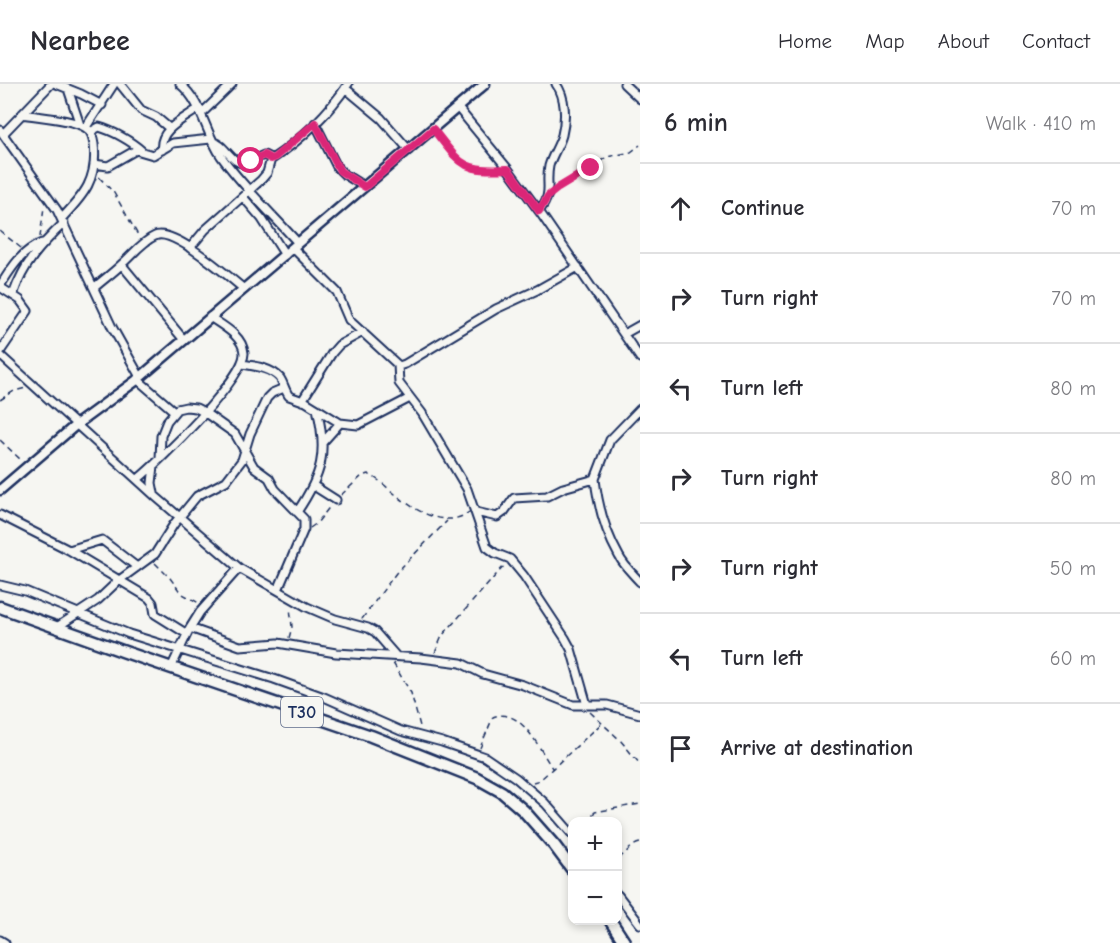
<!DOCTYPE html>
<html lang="en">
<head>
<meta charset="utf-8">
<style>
	body { margin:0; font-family:"Comic Neue",sans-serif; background:#f2f2f3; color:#2b2b33 }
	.controls { position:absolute; right:18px; bottom:18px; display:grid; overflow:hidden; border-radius:12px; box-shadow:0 3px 9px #0003 }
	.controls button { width:54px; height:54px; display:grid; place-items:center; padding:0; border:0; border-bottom:2px solid #e1e1e2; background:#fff; color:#2b2b33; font:30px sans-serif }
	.stop { position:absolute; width:18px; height:18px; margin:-14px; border:4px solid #db2777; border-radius:50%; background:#fff }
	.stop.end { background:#db2777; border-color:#fff; box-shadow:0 2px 6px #0008 }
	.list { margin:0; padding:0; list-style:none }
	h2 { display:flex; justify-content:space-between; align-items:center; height:78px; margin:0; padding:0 24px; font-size:26px }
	h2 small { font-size:20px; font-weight:400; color:#7c7c81 }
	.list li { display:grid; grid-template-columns:39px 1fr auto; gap:18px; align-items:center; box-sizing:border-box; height:90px; padding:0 24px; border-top:2px solid #e1e1e2 }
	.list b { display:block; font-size:22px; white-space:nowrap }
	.list em { font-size:20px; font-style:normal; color:#7c7c81 }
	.icon { flex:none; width:33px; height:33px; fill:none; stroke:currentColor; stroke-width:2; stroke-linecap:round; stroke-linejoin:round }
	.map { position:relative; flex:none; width:640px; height:859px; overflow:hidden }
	header { display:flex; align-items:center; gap:36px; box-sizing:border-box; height:84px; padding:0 30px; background:#fff; border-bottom:2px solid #e1e1e2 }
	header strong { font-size:28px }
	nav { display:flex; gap:33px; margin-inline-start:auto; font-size:21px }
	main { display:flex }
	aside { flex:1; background:#fff }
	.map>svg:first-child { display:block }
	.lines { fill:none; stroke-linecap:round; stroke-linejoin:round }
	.minor-casing { stroke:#1b2f5e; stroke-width:11 }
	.tertiary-casing { stroke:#1b2f5e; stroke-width:13 }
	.primary-casing { stroke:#1b2f5e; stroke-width:15 }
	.path { stroke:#1b2f5e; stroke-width:1.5; stroke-dasharray:6 4.5; stroke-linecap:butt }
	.minor { stroke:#f6f6f2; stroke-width:7 }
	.tertiary { stroke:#f6f6f2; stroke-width:8 }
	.primary { stroke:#f6f6f2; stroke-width:10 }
	.route { stroke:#db2777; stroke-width:8 }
	.labels { text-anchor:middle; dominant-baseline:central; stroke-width:6; stroke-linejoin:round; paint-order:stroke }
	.shield { fill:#f6f6f2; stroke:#5d6b8a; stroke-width:1.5 }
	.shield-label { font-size:18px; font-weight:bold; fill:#1b2f5e }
</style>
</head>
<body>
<header>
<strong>Nearbee</strong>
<nav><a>Home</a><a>Map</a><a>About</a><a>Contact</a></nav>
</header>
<main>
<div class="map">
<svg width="640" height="859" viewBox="0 0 640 859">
	<rect width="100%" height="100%" fill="#f6f6f2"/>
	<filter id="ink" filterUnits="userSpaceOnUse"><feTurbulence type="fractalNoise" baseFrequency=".0167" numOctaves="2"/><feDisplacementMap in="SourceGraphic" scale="12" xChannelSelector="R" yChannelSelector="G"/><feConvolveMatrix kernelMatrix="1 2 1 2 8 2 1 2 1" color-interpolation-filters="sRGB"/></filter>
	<g filter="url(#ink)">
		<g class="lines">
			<defs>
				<path id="minor" d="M 56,0 L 81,10 L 102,21
					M 120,0 L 141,26 L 156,33 L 169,44
					M 180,0 C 202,18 205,48 221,72 C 243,103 273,131 298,159
					M 624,0 L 640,15
					M 345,4 L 381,34 L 409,66
					M 68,5 L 80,41
					M 458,24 L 508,85 L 539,127 L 640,274
					M 22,30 C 38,33 74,35 86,44 C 92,47 93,54 94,60 C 98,95 84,111 62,134
					M 201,30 L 232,0
					M 315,39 L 337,83 L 344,90 L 365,103
					M 86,43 L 114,0
					M 0,46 L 57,126 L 112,243 L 140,293
					M 90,48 L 99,43 C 113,47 131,57 142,67
					M 3,50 L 51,0
					M 213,58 C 225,60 232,81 245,79 C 252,78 258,73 264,71 L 272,75 C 300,57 330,28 348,0
					M 162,66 C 158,45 185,35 199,24
					M 94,80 L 108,82 L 136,66 L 153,71 L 173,59 L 211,55
					M 243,113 L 262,135 L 285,171
					M 539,127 C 554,108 545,102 549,82 C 552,71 559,62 562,51 C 566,35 566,13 556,0
					M 190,164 L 205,146 L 261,96 L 267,89 L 271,75
					M 293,164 L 337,208 L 349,236 L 399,282 L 405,280 L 496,225 L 537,206 L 578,183
					M 122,181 L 184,256
					M 0,202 C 11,185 21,167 42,159
					M 0,203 L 20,216 L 28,227 L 0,268
					M 95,203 C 104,195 114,188 123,179 C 133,170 143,157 155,152 C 173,143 229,193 244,205
					M 13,211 C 24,179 40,162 64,139
					M 624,250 L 640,241
					M 0,271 L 155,412 L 239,484 L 307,523 L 335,535 L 368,544 L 375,548 L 396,572
					M 242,280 C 255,282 271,284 280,294 C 284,300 285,307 289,312 L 306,318 L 340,339 L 358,341 L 410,314
					M 398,281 L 399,299 L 422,329 L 467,405 L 487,463 L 495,469 L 510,475 L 524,492 L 565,554 L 571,565 L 587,621
					M 137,295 L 174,327
					M 302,317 L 332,269 L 339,261 L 363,248
					M 323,358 L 340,339
					M 160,375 L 161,352 L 167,337 L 177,325 L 186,323 L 196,324 L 204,328 L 235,350 L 254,383 L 269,394 L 275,405 L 304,435 L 304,445 L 278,506
					M 138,395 C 160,377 245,294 244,269 C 243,252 223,242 210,233
					M 595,395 C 598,422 606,449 619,472 C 624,482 633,490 640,498
					M 314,402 L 336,416
					M 154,409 L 152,399 L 154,382
					M 297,428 C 322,391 328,369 317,325
					M 476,428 L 497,433 L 504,428 L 514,414 L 547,412 L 563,404 L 595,395 L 610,356 L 640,325
					M 0,431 L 69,466 L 149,514 L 153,519 L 155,530 L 187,550
					M 69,466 L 102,456 L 137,483
					M 0,501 L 25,507 L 129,550 L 274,595 L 324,613 L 401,647 L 442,658 L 485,673 L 516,694 L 545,719 L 572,750
					M 57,543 L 98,516 L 118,497 L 155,470 L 174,440 L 197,412 L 226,397 L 242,376 L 250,350 L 267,314 L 272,309 L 284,304
					M 190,544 L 240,562 L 278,559 L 336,569 L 421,574 L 461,579 L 483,590 L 523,601 L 573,621 L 607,621 L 640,630
					M 171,584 L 190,544 L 200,528 L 239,484
					M 618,811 L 640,840
					M 0,856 L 5,859"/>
				<path id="tertiary" d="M 0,406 L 77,340 L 137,296 L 485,0"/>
				<path id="primary" d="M 0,523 L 125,568 L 371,652 L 477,694 L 502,708 L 524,727 L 554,761 L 572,785
					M 610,836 L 625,859"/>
			</defs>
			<use href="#minor" class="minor-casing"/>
			<use href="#tertiary" class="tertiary-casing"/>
			<use href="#primary" class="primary-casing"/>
			<path class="path" d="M 437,50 C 458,76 463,87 499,86
				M 99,93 L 114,109 L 139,153
				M 556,106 L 607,73 L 631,68 L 640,61
				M 0,147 L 21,164
				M 40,153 L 44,123
				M 0,316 L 14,307 L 26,304
				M 0,356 L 21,376
				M 341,411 L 362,392 L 368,390 C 379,395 386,403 395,410 C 414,426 446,446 469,428
				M 310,444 L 317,439 L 331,421
				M 155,479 L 170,494 L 181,509 L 199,519
				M 362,535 L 396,489 L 447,437
				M 289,554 L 292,543 L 290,523
				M 435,569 L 442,552 L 504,482
				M 393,579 L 411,609 L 421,646
				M 590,628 L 620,656 L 640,680
				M 480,664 L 493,633 C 521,622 540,666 552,684
				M 533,698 L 540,696 L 602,639
				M 585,738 L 595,728 L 640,720
				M 618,774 C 627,770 630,761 640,759"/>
			<use href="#minor" class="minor"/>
			<use href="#tertiary" class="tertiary"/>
			<use href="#primary" class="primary"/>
		</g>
	</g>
	<g class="lines" filter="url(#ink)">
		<path class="route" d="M 251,77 L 264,71 L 271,75 L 274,74 L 315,39 L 340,87 L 365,103 L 433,45 C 461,80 461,88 508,85 L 539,127 L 548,112 L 558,104 L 591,84"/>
	</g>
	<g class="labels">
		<rect class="shield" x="281" y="613" width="42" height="30" rx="4.5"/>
		<g class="shield-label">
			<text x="302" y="628">T30</text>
		</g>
	</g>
</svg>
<div class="controls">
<button>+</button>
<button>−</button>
</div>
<div class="stop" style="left:251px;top:77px"></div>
<div class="stop end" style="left:591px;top:84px"></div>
</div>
<aside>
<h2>6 min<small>Walk · 410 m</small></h2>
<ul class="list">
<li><svg class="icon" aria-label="ahead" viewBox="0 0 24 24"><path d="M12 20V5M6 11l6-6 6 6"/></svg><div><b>Continue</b></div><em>70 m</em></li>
<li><svg class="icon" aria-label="right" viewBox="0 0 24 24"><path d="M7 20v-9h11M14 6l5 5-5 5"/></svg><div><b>Turn right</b></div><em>70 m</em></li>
<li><svg class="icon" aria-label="left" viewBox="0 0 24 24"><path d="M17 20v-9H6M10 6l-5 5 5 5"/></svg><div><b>Turn left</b></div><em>80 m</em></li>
<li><svg class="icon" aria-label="right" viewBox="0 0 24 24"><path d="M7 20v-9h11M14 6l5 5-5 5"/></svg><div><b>Turn right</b></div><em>80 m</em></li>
<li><svg class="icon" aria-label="right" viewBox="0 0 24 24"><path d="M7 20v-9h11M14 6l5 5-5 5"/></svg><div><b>Turn right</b></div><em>50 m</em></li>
<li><svg class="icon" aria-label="left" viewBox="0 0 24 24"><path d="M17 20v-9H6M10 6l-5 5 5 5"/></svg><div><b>Turn left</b></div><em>60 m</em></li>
<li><svg class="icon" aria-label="arrive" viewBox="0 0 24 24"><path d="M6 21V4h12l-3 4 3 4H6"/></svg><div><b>Arrive at destination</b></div></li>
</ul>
</aside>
</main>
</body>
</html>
